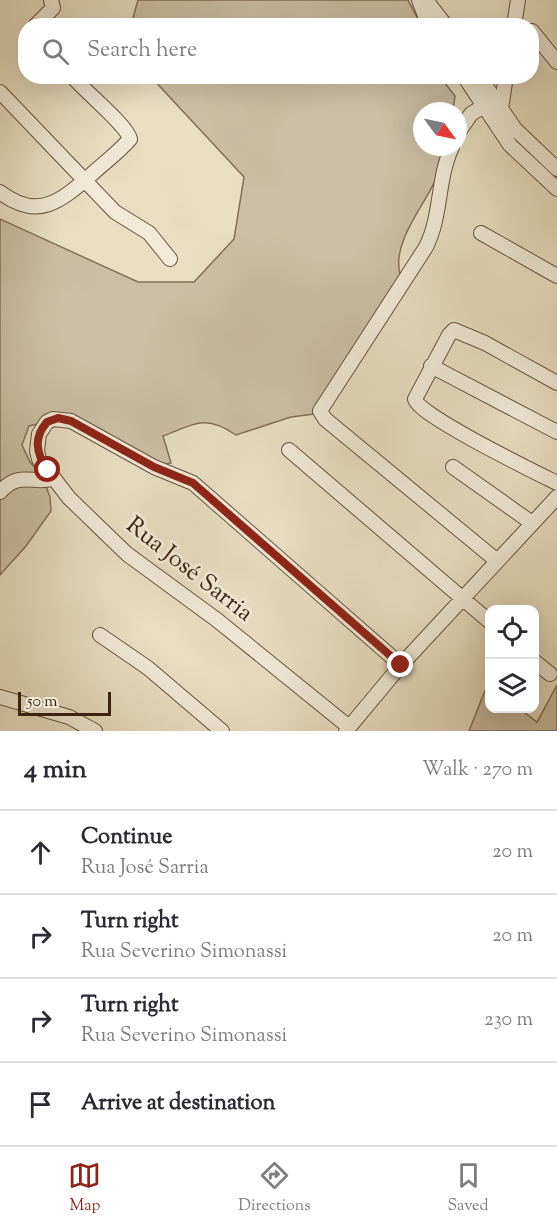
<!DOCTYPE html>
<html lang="en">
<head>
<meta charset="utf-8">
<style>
	body { margin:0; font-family:"Sorts Mill Goudy",serif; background:#f7f7f7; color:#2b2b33 }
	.controls { position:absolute; right:18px; bottom:18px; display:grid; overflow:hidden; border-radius:12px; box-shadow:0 6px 24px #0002 }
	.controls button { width:54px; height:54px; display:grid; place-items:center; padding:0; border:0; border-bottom:2px solid #e1e1e2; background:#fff; color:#2b2b33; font:30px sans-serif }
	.compass { position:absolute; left:413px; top:102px; width:54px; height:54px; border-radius:50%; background:#fff; box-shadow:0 6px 24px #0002; rotate:123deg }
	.scale { position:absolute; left:18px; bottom:15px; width:93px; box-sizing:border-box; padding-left:6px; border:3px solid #3d2310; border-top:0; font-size:16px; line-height:21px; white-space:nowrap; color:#3d2310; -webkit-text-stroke:4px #f0ead7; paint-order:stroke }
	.stop { position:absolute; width:18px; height:18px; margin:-14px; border:4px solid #8f2418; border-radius:50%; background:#fff }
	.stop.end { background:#8f2418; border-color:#fff; box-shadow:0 2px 6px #0008 }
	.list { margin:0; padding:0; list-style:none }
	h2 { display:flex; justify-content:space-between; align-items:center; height:78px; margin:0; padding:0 24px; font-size:26px }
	h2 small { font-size:20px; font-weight:400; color:#7c7c81 }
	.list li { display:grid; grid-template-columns:39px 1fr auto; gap:18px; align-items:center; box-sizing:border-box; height:84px; padding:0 24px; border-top:2px solid #e1e1e2 }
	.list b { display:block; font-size:22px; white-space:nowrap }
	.list p { margin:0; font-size:20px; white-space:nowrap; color:#7c7c81 }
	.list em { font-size:20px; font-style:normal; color:#7c7c81 }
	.icon { flex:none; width:33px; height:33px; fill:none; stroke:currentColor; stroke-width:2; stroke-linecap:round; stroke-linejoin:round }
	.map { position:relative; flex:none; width:557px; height:731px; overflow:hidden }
	.search { position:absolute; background:#fff; box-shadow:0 6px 24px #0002; left:18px; right:18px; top:18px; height:66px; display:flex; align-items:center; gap:15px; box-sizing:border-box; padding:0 21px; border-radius:24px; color:#7c7c81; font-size:22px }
	.sheet { height:414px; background:#fff }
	nav { display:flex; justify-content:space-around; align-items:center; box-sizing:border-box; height:84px; border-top:2px solid #e1e1e2; background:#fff; font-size:16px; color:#7c7c81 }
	nav a { display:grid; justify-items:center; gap:3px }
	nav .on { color:#8f2418 }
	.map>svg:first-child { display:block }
	.green { fill:#cbbea4; stroke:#84705a; stroke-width:1.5 }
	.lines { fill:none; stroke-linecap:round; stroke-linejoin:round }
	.street-casing { stroke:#68523c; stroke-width:16 }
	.street { stroke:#f0ead7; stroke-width:14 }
	.route { stroke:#8f2418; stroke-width:8 }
	.labels { text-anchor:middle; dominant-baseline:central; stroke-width:6; stroke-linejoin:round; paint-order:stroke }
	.street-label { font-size:24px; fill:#3d2310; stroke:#f0ead7 }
</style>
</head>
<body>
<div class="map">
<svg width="557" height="731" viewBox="0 0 557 731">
	<rect width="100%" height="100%" fill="#e8dec2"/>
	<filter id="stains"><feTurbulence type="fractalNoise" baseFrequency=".00333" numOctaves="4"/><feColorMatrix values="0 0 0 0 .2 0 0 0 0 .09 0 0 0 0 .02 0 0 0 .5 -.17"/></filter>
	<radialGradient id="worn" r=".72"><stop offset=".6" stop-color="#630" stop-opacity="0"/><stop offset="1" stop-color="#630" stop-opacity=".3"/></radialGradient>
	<path class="green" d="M 138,0 L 408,0 L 421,25 L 131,25 Z
		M 151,77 L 440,77 L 455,96 L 453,111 L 422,111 L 422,147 L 446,147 C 444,155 442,163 440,170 C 429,201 391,240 400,274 L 322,413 L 291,417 L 236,435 C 205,414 195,424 163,436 L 171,463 L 147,468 L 80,427 L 52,421 L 29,426 L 22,445 L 30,462 L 42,476 L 50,497 L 51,511 L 26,546 L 0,575 L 0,219 L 138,282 L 194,282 L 234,239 L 244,177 Z
		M 488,683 L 490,708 L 520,709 L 537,722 L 557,685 L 557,731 L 469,731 Z"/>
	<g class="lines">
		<defs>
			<path id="street" d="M 419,0 L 429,26
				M 426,0 L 446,26
				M 35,26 L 53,8 L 51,0
				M 514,26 L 518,0
				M 532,31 L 557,62
				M 464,76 L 510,145 L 557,189
				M 479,76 L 515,129 L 557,169
				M 0,92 L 115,212 L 149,233 L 170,259
				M 501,109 L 506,76
				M 458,133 L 471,114 L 490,102
				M 452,147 C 437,179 442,215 426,247 L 320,411 L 325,419 L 496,560
				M 0,192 C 38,222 62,200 92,174 C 105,162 119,152 130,139 C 127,125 84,91 72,76
				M 481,233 L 557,276
				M 431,366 L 557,432
				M 557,383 L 485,343 L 454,330 L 449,335 L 415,399 C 416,414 537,473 557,483
				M 289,450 L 490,622
				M 453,467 L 532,523
				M 0,492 C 21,469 34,486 54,478
				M 100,635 L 148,668 L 222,731
				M 534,661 L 550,674
				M 0,697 L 69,717 L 95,731
				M 349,727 L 217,620 L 127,554 L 69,498 L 39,459 L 37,451 L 39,434 L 47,422 L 53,419 L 71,421 L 154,467 L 193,483 L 401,665
				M 346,731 L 401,665 L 557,497"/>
		</defs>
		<use href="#street" class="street-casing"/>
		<use href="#street" class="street"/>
	</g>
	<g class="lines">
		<path class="route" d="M 48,470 C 36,454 33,438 47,422 L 58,418 L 71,421 L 154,467 L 193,483 L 401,665"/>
	</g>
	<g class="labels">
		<g class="street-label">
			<text transform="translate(189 570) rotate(38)">Rua José Sarria</text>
		</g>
	</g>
	<rect width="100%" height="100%" filter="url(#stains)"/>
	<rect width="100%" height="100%" fill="url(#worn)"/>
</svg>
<div class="controls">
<button><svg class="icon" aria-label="locate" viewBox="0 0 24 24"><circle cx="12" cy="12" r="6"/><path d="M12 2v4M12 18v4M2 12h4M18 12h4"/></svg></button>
<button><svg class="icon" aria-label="layers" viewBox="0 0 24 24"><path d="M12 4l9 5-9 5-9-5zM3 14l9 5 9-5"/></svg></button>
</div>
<svg class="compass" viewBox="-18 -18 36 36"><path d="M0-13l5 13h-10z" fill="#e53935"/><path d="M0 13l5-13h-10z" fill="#7c7c81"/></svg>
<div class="scale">50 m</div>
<div class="stop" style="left:48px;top:470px"></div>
<div class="stop end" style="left:401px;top:665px"></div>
<div class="search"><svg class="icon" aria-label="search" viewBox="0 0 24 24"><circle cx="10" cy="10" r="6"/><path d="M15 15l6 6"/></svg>Search here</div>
</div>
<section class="sheet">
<h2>4 min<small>Walk · 270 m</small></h2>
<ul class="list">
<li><svg class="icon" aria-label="ahead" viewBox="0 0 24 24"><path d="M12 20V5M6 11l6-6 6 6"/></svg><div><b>Continue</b><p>Rua José Sarria</p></div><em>20 m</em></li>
<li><svg class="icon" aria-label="right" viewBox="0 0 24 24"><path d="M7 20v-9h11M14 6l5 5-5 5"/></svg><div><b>Turn right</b><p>Rua Severino Simonassi</p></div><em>20 m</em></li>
<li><svg class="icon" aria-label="right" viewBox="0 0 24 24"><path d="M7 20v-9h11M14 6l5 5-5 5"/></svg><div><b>Turn right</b><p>Rua Severino Simonassi</p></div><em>230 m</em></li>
<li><svg class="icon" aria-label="arrive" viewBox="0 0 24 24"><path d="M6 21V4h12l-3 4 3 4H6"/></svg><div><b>Arrive at destination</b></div></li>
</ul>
</section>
<nav>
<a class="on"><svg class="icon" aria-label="map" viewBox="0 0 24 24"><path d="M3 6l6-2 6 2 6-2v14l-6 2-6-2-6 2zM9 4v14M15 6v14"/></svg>Map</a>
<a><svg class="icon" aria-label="directions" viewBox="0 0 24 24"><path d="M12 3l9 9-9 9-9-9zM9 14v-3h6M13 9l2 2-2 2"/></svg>Directions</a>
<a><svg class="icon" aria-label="saved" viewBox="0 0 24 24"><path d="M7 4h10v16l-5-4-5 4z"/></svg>Saved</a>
</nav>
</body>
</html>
